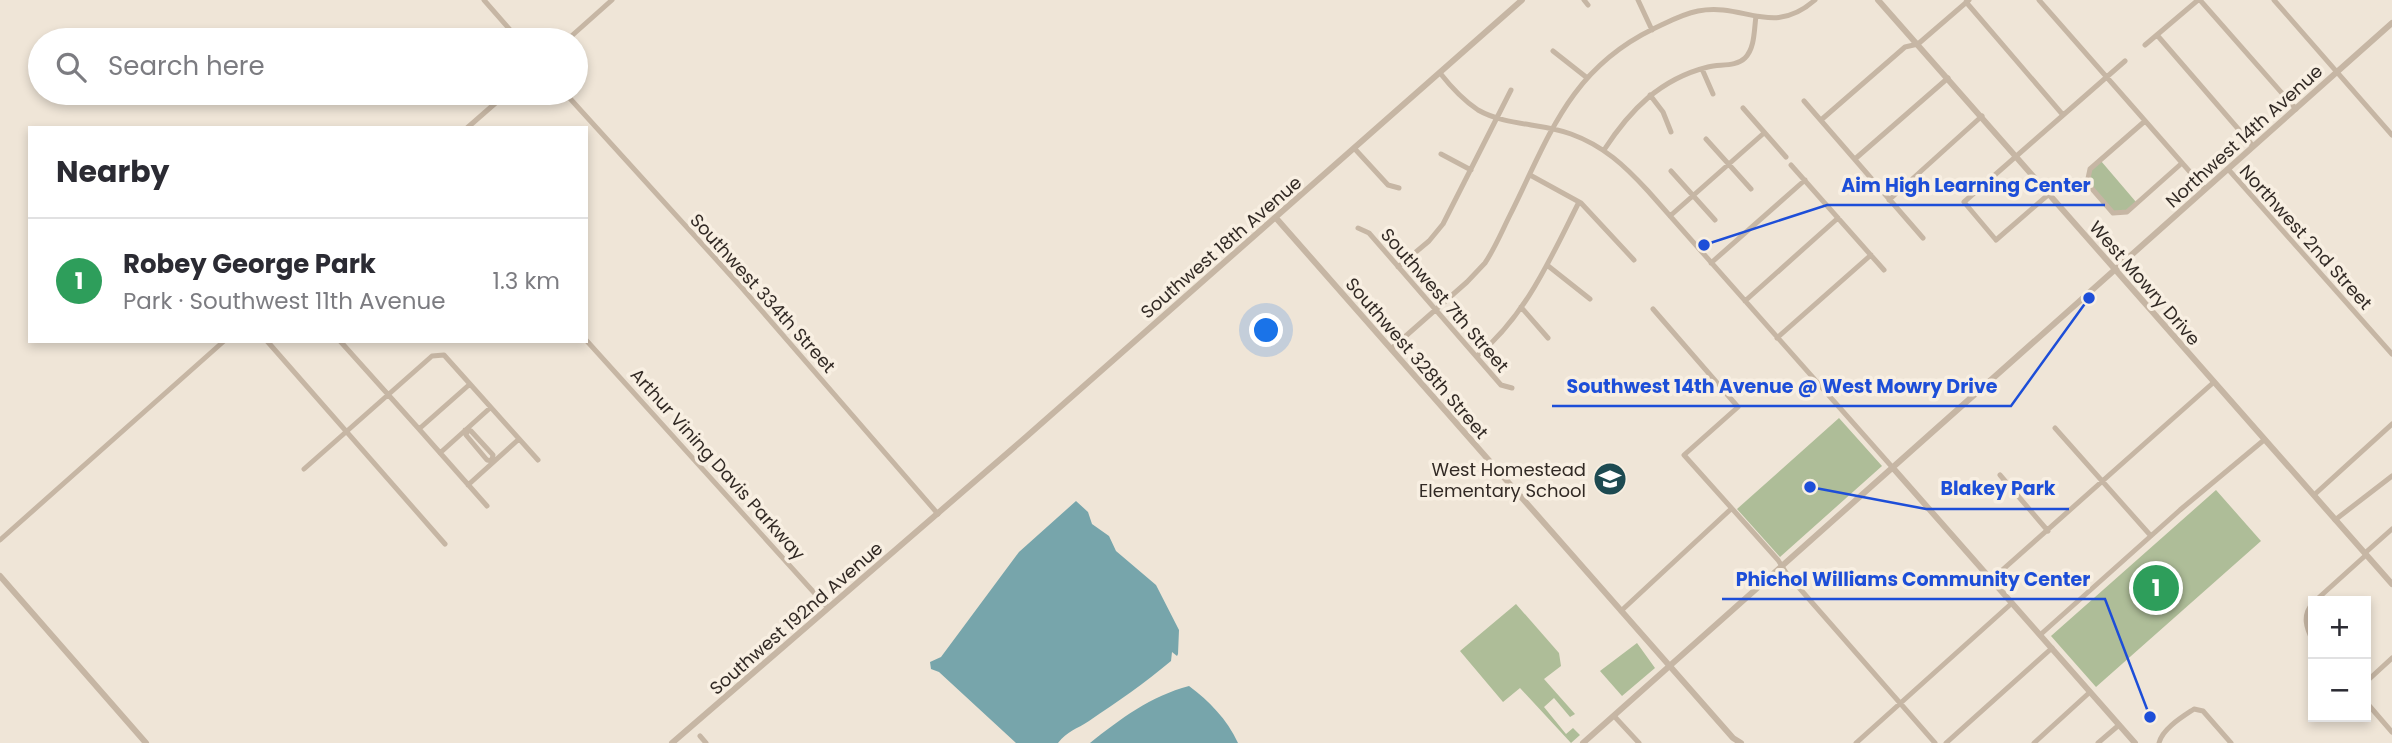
<!DOCTYPE html>
<html lang="en">
<head>
<meta charset="utf-8">
<style>
	body { margin:0; font-family:Poppins,sans-serif; background:#f7f7f7; color:#2b2b33 }
	.controls { position:absolute; right:21px; bottom:21px; display:grid; overflow:hidden; border-radius:0px; box-shadow:0 4px 10px #0003 }
	.controls button { width:63px; height:63px; display:grid; place-items:center; padding:0; border:0; border-bottom:2px solid #e1e1e2; background:#fff; color:#2b2b33; font:35px sans-serif }
	.you { position:absolute; left:1267px; top:331px; width:24px; height:24px; margin:-18px; border:5px solid #fff; border-radius:50%; background:#1a73e8; box-shadow:0 0 0 10px #1a73e833 }
	.badge { display:grid; place-items:center; width:46px; height:46px; border-radius:50%; background:#1d4a51; color:#fff; font-size:23px; font-weight:700 }
	.pin { position:absolute; translate:-50% -50%; border:4px solid #fff; box-shadow:0 2px 7px #0006 }
	.list { margin:0; padding:0; list-style:none }
	h2 { display:flex; justify-content:space-between; align-items:center; height:91px; margin:0; padding:0 28px; font-size:30px }
	h2 small { font-size:23px; font-weight:400; color:#7c7c81 }
	.list li { display:grid; grid-template-columns:46px 1fr auto; gap:21px; align-items:center; box-sizing:border-box; height:126px; padding:0 28px; border-top:2px solid #e1e1e2 }
	.list b { display:block; font-size:26px; white-space:nowrap }
	.list p { margin:0; font-size:23px; white-space:nowrap; color:#7c7c81 }
	.list em { font-size:23px; font-style:normal; color:#7c7c81 }
	.icon { flex:none; width:38px; height:38px; fill:none; stroke:currentColor; stroke-width:2; stroke-linecap:round; stroke-linejoin:round }
	.map { position:relative; flex:none; width:2392px; height:743px; overflow:hidden }
	.search { position:absolute; background:#fff; box-shadow:0 4px 10px #0003; left:28px; top:28px; width:560px; height:77px; display:flex; align-items:center; gap:18px; box-sizing:border-box; padding:0 24px; border-radius:38px; color:#7c7c81; font-size:26px }
	.panel { position:absolute; background:#fff; box-shadow:0 4px 10px #0003; left:28px; top:126px; width:560px; height:217px; border-radius:0px }
	.map>svg:first-child { display:block }
	.green { fill:#aebd98 }
	.water { fill:#77a5ab }
	.lines { fill:none; stroke-linecap:round; stroke-linejoin:round }
	.minor { stroke:#c6b6a4; stroke-width:5 }
	.tertiary { stroke:#c6b6a4; stroke-width:6 }
	.labels { text-anchor:middle; dominant-baseline:central; stroke-width:7; stroke-linejoin:round; paint-order:stroke }
	.street-label { font-size:18px; fill:#322a25; stroke:#f8efe2 }
	.poi-label { font-size:18px; fill:#322a25; stroke:#f8efe2; text-anchor:end }
	.leader { fill:none; stroke:#1d4ed8; stroke-width:2.5 }
	.callout-dot { fill:#1d4ed8; stroke:#f8efe2; stroke-width:2.5 }
	.callout-label { font-size:19px; text-anchor:middle; font-weight:bold; fill:#1d4ed8; stroke:#f8efe2; stroke-width:7; stroke-linejoin:round; paint-order:stroke }
</style>
</head>
<body>
<div class="map">
<svg width="2392" height="743" viewBox="0 0 2392 743">
	<rect width="100%" height="100%" fill="#efe5d7"/>
	<path class="green" d="M 2101,161 L 2136,202 L 2126,211 L 2114,212 L 2088,183 L 2091,169 Z
		M 1839,418 L 1882,466 L 1780,557 L 1737,509 Z
		M 2216,490 L 2261,541 L 2096,687 L 2051,636 Z
		M 1516,604 L 1559,653 L 1561,666 L 1544,679 L 1575,714 L 1570,717 L 1554,698 L 1544,707 L 1566,734 L 1573,728 L 1580,735 L 1571,743 L 1520,688 L 1503,702 L 1460,651 Z
		M 1637,643 L 1655,668 L 1622,696 L 1600,671 Z"/>
	<path class="water" d="M 1076,501 L 1088,512 L 1092,524 L 1109,536 L 1116,551 L 1156,585 L 1179,630 L 1178,654 L 1177,656 L 1172,652 L 1171,661 C 1145,683 1117,702 1089,721 C 1077,729 1067,731 1058,743 L 1016,743 L 939,672 L 931,669 L 930,662 L 941,657 L 1019,552 Z
		M 1189,686 C 1209,701 1227,719 1238,743 L 1090,743 C 1120,719 1151,696 1189,686 Z"/>
	<g class="lines">
		<path class="minor" d="M 484,0 L 519,40
			M 1584,0 L 1588,5
			M 1638,0 L 1652,30
			M 2039,0 L 2205,189
			M 2200,0 L 2296,109
			M 2274,0 L 2392,135
			M 1966,2 L 2063,115
			M 2157,35 L 2253,146
			M 567,40 L 612,0
			M 2145,45 L 2198,0
			M 1553,51 L 1586,77
			M 1702,69 L 1713,94
			M 1440,73 C 1451,87 1463,100 1478,110 C 1506,126 1542,123 1571,134 C 1604,146 1625,166 1648,191 L 1893,468
			M 565,93 L 742,288 L 938,514
			M 1650,95 L 1663,112 L 1671,132
			M 1804,101 L 1923,238
			M 1743,108 L 1786,157
			M 1821,120 L 1905,47 L 1918,44 L 1969,0
			M 2145,121 L 2090,169 L 2087,183 L 2113,213 L 2127,212 L 2182,163
			M 467,128 L 507,93
			M 1706,139 L 1751,189
			M 1354,148 L 1388,185 L 1399,188
			M 1604,150 C 1630,110 1660,79 1708,67 C 1720,64 1736,67 1745,58 C 1755,48 1754,30 1756,16
			M 1441,154 L 1471,170
			M 1855,159 L 1948,78
			M 1791,165 L 1884,270
			M 2228,169 L 2392,354
			M 1671,171 L 1715,220
			M 1530,175 L 1581,203 L 1634,260
			M 2049,194 L 1996,240 L 1964,202 L 2125,61
			M 1889,200 L 1982,116
			M 1670,216 L 1764,133
			M 1358,228 L 1369,233 L 1501,385 L 1512,388
			M 1711,263 L 1805,180
			M 1547,265 L 1590,299
			M 1398,267 L 1429,241 L 1443,224 L 1511,90
			M 1745,301 L 1838,218
			M 1521,307 L 1548,338
			M 1653,309 L 1738,407 L 1684,455 L 1778,560 L 1787,574 L 1935,743
			M 1777,338 L 1871,255
			M 586,340 L 828,608
			M 267,341 L 445,544
			M 340,341 L 419,429
			M 1391,349 L 1467,282 L 1485,263 C 1495,248 1502,231 1510,215 C 1549,137 1569,70 1653,29 C 1668,22 1682,14 1698,11 C 1744,2 1772,38 1815,0
			M 1477,356 C 1526,316 1551,257 1579,202
			M 2055,428 L 2151,536
			M 465,430 L 471,431 L 493,455 L 492,460
			M 467,432 L 466,435 L 487,460 L 493,461
			M 440,453 L 490,408
			M 304,469 L 432,356 L 444,355 L 470,384
			M 2000,475 L 2048,531
			M 468,485 L 519,439
			M 2314,495 L 2392,424
			M 487,506 L 419,429 L 470,384 L 538,460
			M 2335,520 L 2392,476
			M 0,540 L 224,341
			M 2365,553 L 2392,529
			M 1991,580 L 2214,382
			M 2315,601 L 2366,555
			M 2313,603 C 2302,615 2306,628 2313,641
			M 1621,611 L 1731,509
			M 2040,635 L 2180,510 L 2264,440
			M 2366,682 L 2392,658
			M 2366,702 L 2392,732
			M 1614,716 L 1639,743
			M 700,736 L 706,743
			M 1856,743 L 2012,603
			M 1946,743 L 2052,648
			M 2034,743 L 2090,692
			M 2098,743 L 2119,725
			M 2159,743 C 2162,729 2182,717 2194,709 L 2203,711 L 2231,743"/>
		<path class="tertiary" d="M 1878,0 L 2392,584
			M 1276,218 L 1733,738 L 1741,743
			M 1893,468 L 2135,743
			M 0,576 L 146,743
			M 672,743 L 1026,437 L 1522,0
			M 1583,743 L 2392,23"/>
	</g>
	<defs>
		<symbol id="school-disc" viewBox="-11 -11 22 22"><circle r="9.5" fill="#1d4a51" stroke="#f8efe2"/><path d="M0-5L7-2L0 1L-7-2ZM-4 1L0 2.5L4 1V4Q0 6-4 4Z" fill="#fff"/></symbol>
	</defs>
	<g fill-rule="evenodd">
		<use href="#school-disc" x="1591" y="460" width="38" height="38"/>
	</g>
	<g class="labels">
		<g class="street-label">
			<text transform="translate(2244 136) rotate(-42)">Northwest 14th Avenue</text>
			<text transform="translate(2306 237) rotate(48)">Northwest 2nd Street</text>
			<text transform="translate(1221 247) rotate(-41)">Southwest 18th Avenue</text>
			<text transform="translate(2145 283) rotate(49)">West Mowry Drive</text>
			<text transform="translate(763 293) rotate(48)">Southwest 334th Street</text>
			<text transform="translate(1445 300) rotate(49)">Southwest 7th Street</text>
			<text transform="translate(1417 358) rotate(49)">Southwest 328th Street</text>
			<text transform="translate(718 464) rotate(48)">Arthur Vining Davis Parkway</text>
			<text transform="translate(796 618) rotate(-41)">Southwest 192nd Avenue</text>
		</g>
		<g class="poi-label">
			<text x="1586" y="469">West Homestead<tspan x="1586" dy="21">Elementary School</tspan></text>
		</g>
	</g>
	<path class="leader" d="M1704 245L1827 205H2105M2089 298L2011 406H1552M1810 487L1926 509H2069M2150 717L2105 599H1722"/>
	<g class="callout-dot">
		<circle cx="1704" cy="245" r="7"/>
		<circle cx="2089" cy="298" r="7"/>
		<circle cx="1810" cy="487" r="7"/>
		<circle cx="2150" cy="717" r="7"/>
	</g>
	<g class="callout-label">
		<text x="1966" y="192">Aim High Learning Center</text>
		<text x="1782" y="393">Southwest 14th Avenue @ West Mowry Drive</text>
		<text x="1998" y="495">Blakey Park</text>
		<text x="1913" y="586">Phichol Williams Community Center</text>
	</g>
</svg>
<div class="controls">
<button>+</button>
<button>−</button>
</div>
<div class="you"></div>
<div class="pin badge" style="left:2156px;top:588px;background:#2e9e5b">1</div>
<div class="search"><svg class="icon" aria-label="search" viewBox="0 0 24 24"><circle cx="10" cy="10" r="6"/><path d="M15 15l6 6"/></svg>Search here</div>
<section class="panel">
<h2>Nearby<small></small></h2>
<ul class="list">
<li><span class="badge" style="background:#2e9e5b">1</span><div><b>Robey George Park</b><p>Park · Southwest 11th Avenue</p></div><em>1.3 km</em></li>
</ul>
</section>
</div>
</body>
</html>
